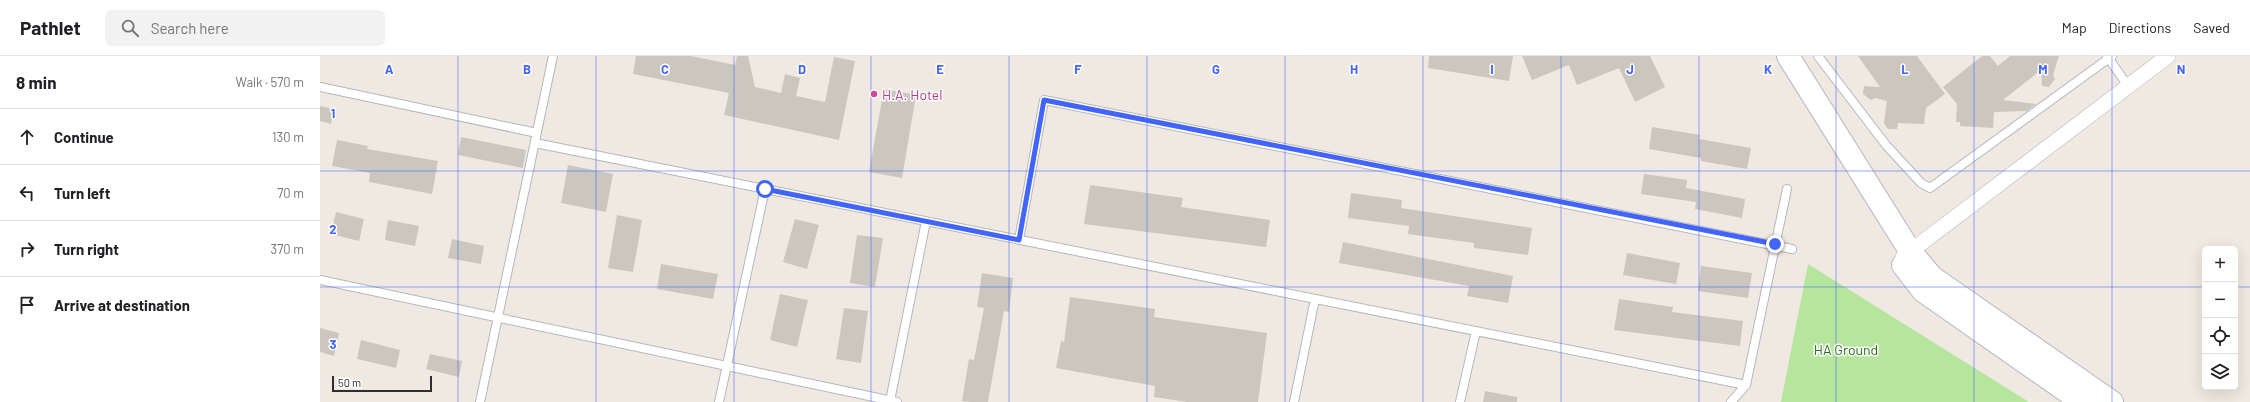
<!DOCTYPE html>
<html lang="en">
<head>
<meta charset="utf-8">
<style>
	body { margin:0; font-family:Barlow,sans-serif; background:#f2f2f2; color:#202124 }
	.controls { position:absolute; right:12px; bottom:12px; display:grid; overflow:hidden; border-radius:6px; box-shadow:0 4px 16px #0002 }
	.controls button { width:36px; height:36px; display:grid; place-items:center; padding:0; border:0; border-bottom:1px solid #e0e0e0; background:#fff; color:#202124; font:20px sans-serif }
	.scale { position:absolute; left:12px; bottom:10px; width:100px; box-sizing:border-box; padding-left:4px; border:2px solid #2e2e2e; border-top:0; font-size:11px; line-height:14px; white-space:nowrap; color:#2e2e2e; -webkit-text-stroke:3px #fff; paint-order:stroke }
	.stop { position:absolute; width:12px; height:12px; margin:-9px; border:3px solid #4264fb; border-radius:50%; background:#fff }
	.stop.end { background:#4264fb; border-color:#fff; box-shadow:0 1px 4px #0008 }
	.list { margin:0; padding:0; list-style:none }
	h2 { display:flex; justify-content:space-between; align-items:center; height:52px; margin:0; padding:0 16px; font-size:17px }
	h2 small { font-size:13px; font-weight:400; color:#757577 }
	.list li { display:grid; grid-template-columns:26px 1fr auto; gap:12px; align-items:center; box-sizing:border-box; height:56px; padding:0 16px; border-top:1px solid #e0e0e0 }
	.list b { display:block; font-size:15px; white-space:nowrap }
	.list em { font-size:13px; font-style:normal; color:#757577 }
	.icon { flex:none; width:22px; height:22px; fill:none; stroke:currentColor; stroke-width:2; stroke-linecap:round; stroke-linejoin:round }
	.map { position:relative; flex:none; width:1930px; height:346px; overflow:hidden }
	header { display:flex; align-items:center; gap:24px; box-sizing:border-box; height:56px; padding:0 20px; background:#fff; border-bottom:1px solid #e0e0e0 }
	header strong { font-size:19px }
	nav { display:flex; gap:22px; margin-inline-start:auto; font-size:14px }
	.search { width:280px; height:36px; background:#f2f2f2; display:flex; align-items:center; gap:10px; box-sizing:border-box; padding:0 14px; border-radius:6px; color:#757577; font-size:15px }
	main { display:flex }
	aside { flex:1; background:#fff }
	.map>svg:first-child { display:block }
	.green { fill:#b6e59e }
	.building { fill:#cbc7bf }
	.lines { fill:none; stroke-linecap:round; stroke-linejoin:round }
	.lane-casing { stroke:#b4b7c1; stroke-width:10 }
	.street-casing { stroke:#b4b7c1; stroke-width:16 }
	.secondary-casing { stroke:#b4b7c1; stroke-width:24 }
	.lane { stroke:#fff; stroke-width:8 }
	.street { stroke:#fff; stroke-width:15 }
	.secondary { stroke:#fff; stroke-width:22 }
	.route { stroke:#4264fb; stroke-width:5 }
	.grid { fill:none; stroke:#4264fb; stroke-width:1; stroke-opacity:0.55 }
	.hotel-dot { fill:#d1479c; stroke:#fff; stroke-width:1.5 }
	.labels { text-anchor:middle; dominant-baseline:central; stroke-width:3; stroke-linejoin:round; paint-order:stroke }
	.hotel-label { font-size:14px; fill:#b23c85; stroke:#fff; text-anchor:start }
	.park-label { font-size:14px; fill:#2c6e1b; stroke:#fff }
	.grid-label { font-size:13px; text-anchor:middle; font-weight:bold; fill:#4264fb; stroke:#fff; stroke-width:3; stroke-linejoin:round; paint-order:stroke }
</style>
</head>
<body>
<header>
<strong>Pathlet</strong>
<div class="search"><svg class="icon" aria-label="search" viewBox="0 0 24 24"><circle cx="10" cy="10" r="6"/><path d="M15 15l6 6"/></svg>Search here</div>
<nav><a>Map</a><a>Directions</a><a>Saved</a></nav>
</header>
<main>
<aside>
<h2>8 min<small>Walk · 570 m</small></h2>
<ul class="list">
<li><svg class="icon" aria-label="ahead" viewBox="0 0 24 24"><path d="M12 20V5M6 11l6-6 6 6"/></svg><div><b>Continue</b></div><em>130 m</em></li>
<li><svg class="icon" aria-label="left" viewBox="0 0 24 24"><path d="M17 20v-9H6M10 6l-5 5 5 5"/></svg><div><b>Turn left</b></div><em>70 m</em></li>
<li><svg class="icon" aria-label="right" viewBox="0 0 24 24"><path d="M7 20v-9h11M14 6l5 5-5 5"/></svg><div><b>Turn right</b></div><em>370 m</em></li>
<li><svg class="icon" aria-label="arrive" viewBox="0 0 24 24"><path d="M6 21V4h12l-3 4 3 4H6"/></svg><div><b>Arrive at destination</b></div></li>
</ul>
</aside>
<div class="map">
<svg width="1930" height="346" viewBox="0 0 1930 346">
	<rect width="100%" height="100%" fill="#efe9e1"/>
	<path class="green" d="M 1488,208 L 1709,346 L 1461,346 Z"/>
	<path class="building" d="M 316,0 L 371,0 L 415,9 L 417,0 L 428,0 L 435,31 L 461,37 L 465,18 L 480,22 L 476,40 L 505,46 L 514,1 L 535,5 L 519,84 L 404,59 L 409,37 L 313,18 Z
		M 1109,0 L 1193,0 L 1189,25 L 1108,12 Z
		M 1202,0 L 1330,0 L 1345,31 L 1315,46 L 1299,12 L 1257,29 L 1249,9 L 1212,24 Z
		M 1538,0 L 1597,0 L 1625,38 L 1606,52 L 1604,68 L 1578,67 L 1577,73 L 1568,73 L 1564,67 L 1567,45 L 1555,42 L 1551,44 L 1543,38 L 1544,30 L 1560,31 Z
		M 1662,0 L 1670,0 L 1678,10 L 1690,0 L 1739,0 L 1733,19 L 1735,23 L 1729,31 L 1722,30 L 1721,14 L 1683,44 L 1716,48 L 1707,55 L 1674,56 L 1673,72 L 1640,70 L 1640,66 L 1636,66 L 1637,48 L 1623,31 Z
		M 564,33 L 596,39 L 582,122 L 549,116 Z
		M 0,50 L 14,53 L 11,68 L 0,65 Z
		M 1332,71 L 1380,79 L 1379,83 L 1431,92 L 1427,113 L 1381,105 L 1381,102 L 1329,93 Z
		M 141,81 L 206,94 L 203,112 L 138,99 Z
		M 17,84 L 48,90 L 47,93 L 118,105 L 112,138 L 49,126 L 50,117 L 12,110 Z
		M 248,109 L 293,118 L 286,156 L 241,147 Z
		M 1324,118 L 1367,124 L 1366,132 L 1425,143 L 1422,162 L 1375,153 L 1376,146 L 1321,138 Z
		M 770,129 L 863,142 L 861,151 L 950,164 L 946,191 L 764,168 Z
		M 1031,137 L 1082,144 L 1081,152 L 1212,172 L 1208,199 L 1154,192 L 1154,187 L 1088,178 L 1089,170 L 1028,162 Z
		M 16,156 L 44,163 L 39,185 L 11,178 Z
		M 297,159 L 322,164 L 313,216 L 288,212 Z
		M 475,163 L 499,169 L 487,213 L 463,206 Z
		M 68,164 L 99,170 L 95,190 L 65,184 Z
		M 537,179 L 563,182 L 555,231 L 530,227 Z
		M 132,183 L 164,190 L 161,208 L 128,202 Z
		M 1023,186 L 1193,220 L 1188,247 L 1147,240 L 1149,230 L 1019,207 Z
		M 1307,197 L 1360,207 L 1356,228 L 1303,219 Z
		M 341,208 L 398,218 L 393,243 L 337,233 Z
		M 1381,210 L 1432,217 L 1428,242 L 1378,235 Z
		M 662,217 L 693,222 L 689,256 L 684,255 L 668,346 L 650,346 L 642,345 L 649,303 L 654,304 L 664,252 L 657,251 Z
		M 460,238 L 488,244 L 477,291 L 450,284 Z
		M 750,241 L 835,253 L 834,261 L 947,277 L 938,346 L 867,346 L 834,341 L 835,330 L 736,312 L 741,285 L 744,286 Z
		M 1299,243 L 1353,251 L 1352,256 L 1423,265 L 1420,290 L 1294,274 Z
		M 524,252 L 548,255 L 541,307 L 516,303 Z
		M 0,272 L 19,277 L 14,300 L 0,296 Z
		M 41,284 L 80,294 L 76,312 L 37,303 Z
		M 110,298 L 142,305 L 139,321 L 106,313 Z
		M 1165,335 L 1197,341 L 1197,346 L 1163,346 Z"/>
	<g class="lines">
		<defs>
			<path id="lane" d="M 1498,0 L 1566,89 L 1601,127 L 1610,132 L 1792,0
				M 1787,0 L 1808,30
				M 0,31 L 217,77
				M 215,87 L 1426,329
				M 699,184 L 724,44 L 1472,193
				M 0,224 L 577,346
				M 570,345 L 606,165
				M 160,346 L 233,0
				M 399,346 L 445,133
				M 974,346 L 995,243
				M 1140,346 L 1156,275
				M 1411,346 L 1426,329 L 1467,133"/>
			<path id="street" d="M 1583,201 L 1848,0"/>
			<path id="secondary" d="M 1468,0 L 1590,195 L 1612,221 L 1792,346
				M 1583,209 L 1603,235 L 1762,346"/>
		</defs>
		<use href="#lane" class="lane-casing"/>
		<use href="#street" class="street-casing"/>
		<use href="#secondary" class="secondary-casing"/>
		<use href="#lane" class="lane"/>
		<use href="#street" class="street"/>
		<use href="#secondary" class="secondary"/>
	</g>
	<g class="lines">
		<path class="route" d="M 445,133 L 699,184 L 724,44 L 1455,188"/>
	</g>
	<path class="grid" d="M 138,0 L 138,346M 276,0 L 276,346M 414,0 L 414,346M 551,0 L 551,346M 689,0 L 689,346M 827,0 L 827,346M 965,0 L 965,346M 1103,0 L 1103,346M 1241,0 L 1241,346M 1379,0 L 1379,346M 1516,0 L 1516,346M 1654,0 L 1654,346M 1792,0 L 1792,346M 0,115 L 1930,115M 0,231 L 1885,231M 1915,231 L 1930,231"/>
	<circle class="hotel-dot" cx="554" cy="38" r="4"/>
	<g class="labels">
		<g class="hotel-label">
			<text x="562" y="38">H.A. Hotel</text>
		</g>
		<g class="park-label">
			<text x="1526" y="293">HA Ground</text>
		</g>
	</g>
	<g class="grid-label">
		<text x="69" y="18">A</text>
		<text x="207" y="18">B</text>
		<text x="345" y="18">C</text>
		<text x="482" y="18">D</text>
		<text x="620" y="18">E</text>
		<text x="758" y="18">F</text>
		<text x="896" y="18">G</text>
		<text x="1034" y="18">H</text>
		<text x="1172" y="18">I</text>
		<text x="1310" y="18">J</text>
		<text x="1448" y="18">K</text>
		<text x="1585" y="18">L</text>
		<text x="1723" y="18">M</text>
		<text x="1861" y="18">N</text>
		<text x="13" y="62">1</text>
		<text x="13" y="178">2</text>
		<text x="13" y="293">3</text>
	</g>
</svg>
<div class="controls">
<button>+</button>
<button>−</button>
<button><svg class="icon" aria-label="locate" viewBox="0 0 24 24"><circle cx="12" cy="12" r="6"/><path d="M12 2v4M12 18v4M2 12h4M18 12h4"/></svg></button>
<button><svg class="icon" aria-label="layers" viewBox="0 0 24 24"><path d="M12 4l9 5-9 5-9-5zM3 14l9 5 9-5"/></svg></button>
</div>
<div class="scale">50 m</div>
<div class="stop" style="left:445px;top:133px"></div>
<div class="stop end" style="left:1455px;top:188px"></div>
</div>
</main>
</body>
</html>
